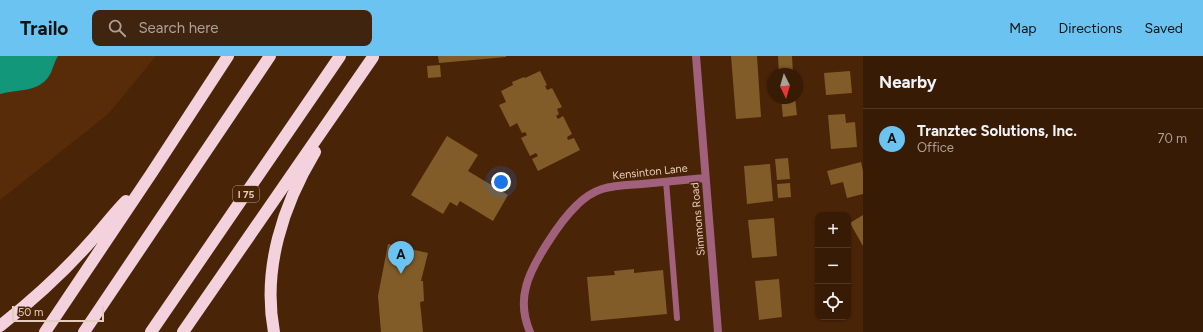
<!DOCTYPE html>
<html lang="en">
<head>
<meta charset="utf-8">
<style>
	body { margin:0; font-family:Figtree,sans-serif; background:#3f240f; color:#f1f3f6 }
	.controls { position:absolute; right:12px; bottom:12px; display:grid; overflow:hidden; border-radius:8px; box-shadow:0 1px 3px #0004 }
	.controls button { width:36px; height:36px; display:grid; place-items:center; padding:0; border:0; border-bottom:1px solid #523927; background:#381b05; color:#f1f3f6; font:20px sans-serif }
	.compass { position:absolute; left:767px; top:12px; width:36px; height:36px; border-radius:50%; background:#381b05; box-shadow:0 1px 3px #0004; rotate:175deg }
	.scale { position:absolute; left:12px; bottom:10px; width:92px; box-sizing:border-box; padding-left:4px; border:2px solid #e5ccbd; border-top:0; font-size:11px; line-height:14px; white-space:nowrap; color:#e5ccbd; -webkit-text-stroke:3px #4a2407; paint-order:stroke }
	.you { position:absolute; left:501px; top:126px; width:14px; height:14px; margin:-10px; border:3px solid #fff; border-radius:50%; background:#1a73e8; box-shadow:0 0 0 6px #1a73e833 }
	.badge { display:grid; place-items:center; width:26px; height:26px; border-radius:50%; background:#6ac3f1; color:#111; font-size:13px; font-weight:700 }
	.pin { position:absolute; translate:-50% -33px; filter:drop-shadow(0 1px 2px #0008) }
	.pin::after { content:''; position:absolute; top:21px; width:14px; height:12px; background:inherit; clip-path:polygon(0 0,100% 0,50% 100%) }
	.list { margin:0; padding:0; list-style:none }
	h2 { display:flex; justify-content:space-between; align-items:center; height:52px; margin:0; padding:0 16px; font-size:17px }
	h2 small { font-size:13px; font-weight:400; color:#aba19a }
	.list li { display:grid; grid-template-columns:26px 1fr auto; gap:12px; align-items:center; box-sizing:border-box; height:60px; padding:0 16px; border-top:1px solid #523927 }
	.list b { display:block; font-size:15px; white-space:nowrap }
	.list p { margin:0; font-size:13px; white-space:nowrap; color:#aba19a }
	.list em { font-size:13px; font-style:normal; color:#aba19a }
	.icon { flex:none; width:22px; height:22px; fill:none; stroke:currentColor; stroke-width:2; stroke-linecap:round; stroke-linejoin:round }
	.map { position:relative; flex:none; width:863px; height:276px; overflow:hidden }
	header { display:flex; align-items:center; gap:24px; box-sizing:border-box; height:56px; padding:0 20px; background:#6ac3f1; color:#111 }
	header strong { font-size:19px }
	nav { display:flex; gap:22px; margin-inline-start:auto; font-size:14px }
	.search { width:280px; height:36px; background:#3f240f; display:flex; align-items:center; gap:10px; box-sizing:border-box; padding:0 14px; border-radius:8px; color:#aba19a; font-size:15px }
	main { display:flex }
	aside { flex:1; background:#381b05 }
	.map>svg:first-child { display:block }
	.built { fill:#592c09 }
	.water { fill:#13977b }
	.building { fill:#825c28 }
	.lines { fill:none; stroke-linecap:round; stroke-linejoin:round }
	.lane { stroke:#a1617c; stroke-width:6 }
	.street { stroke:#a1617c; stroke-width:8 }
	.highway { stroke:#f3d2de; stroke-width:12 }
	.labels { text-anchor:middle; dominant-baseline:central; stroke-width:3; stroke-linejoin:round; paint-order:stroke }
	.shield { fill:#4a2407; stroke:#b69a86; stroke-width:1 }
	.shield-label { font-size:10px; font-weight:bold; fill:#e5ccbd }
	.street-label { font-size:11px; fill:#e5ccbd; stroke:#4a2407 }
</style>
</head>
<body>
<header>
<strong>Trailo</strong>
<div class="search"><svg class="icon" aria-label="search" viewBox="0 0 24 24"><circle cx="10" cy="10" r="6"/><path d="M15 15l6 6"/></svg>Search here</div>
<nav><a>Map</a><a>Directions</a><a>Saved</a></nav>
</header>
<main>
<div class="map">
<svg width="863" height="276" viewBox="0 0 863 276">
	<rect width="100%" height="100%" fill="#4a2407"/>
	<path class="built" d="M 0,0 L 156,0 L 108,58 L 0,144 Z"/>
	<path class="water" d="M 0,0 L 58,0 C 54,6 53,14 49,20 C 38,37 17,33 0,38 Z"/>
	<path class="building" d="M 438,0 L 506,0 L 506,1 L 439,7 Z
		M 731,0 L 757,0 L 761,61 L 736,63 Z
		M 778,0 L 792,0 L 793,18 L 779,18 Z
		M 440,9 L 441,21 L 428,22 L 427,10 Z
		M 540,15 L 547,29 L 545,30 L 547,34 L 552,32 L 562,51 L 557,53 L 559,58 L 556,60 L 558,63 L 563,60 L 572,78 L 567,81 L 568,84 L 574,82 L 580,94 L 538,115 L 532,103 L 538,100 L 536,97 L 530,100 L 521,82 L 527,79 L 525,76 L 522,77 L 517,67 L 510,71 L 499,49 L 506,46 L 501,35 L 513,29 L 512,26 L 524,21 L 525,22 Z
		M 850,15 L 852,37 L 826,39 L 824,17 Z
		M 781,42 L 795,42 L 797,59 L 783,61 Z
		M 845,58 L 846,67 L 855,66 L 857,91 L 831,93 L 828,59 Z
		M 447,80 L 478,99 L 468,115 L 508,139 L 493,165 L 460,145 L 457,150 L 450,146 L 443,158 L 411,139 Z
		M 788,102 L 790,123 L 777,124 L 775,103 Z
		M 861,106 L 863,115 L 863,138 L 847,142 L 843,126 L 831,129 L 827,115 Z
		M 770,108 L 773,145 L 747,148 L 744,110 Z
		M 790,127 L 791,141 L 778,142 L 777,128 Z
		M 863,159 L 863,190 L 850,167 Z
		M 774,162 L 777,200 L 752,202 L 748,164 Z
		M 388,188 L 428,197 L 421,225 L 423,225 L 424,245 L 420,246 L 423,276 L 381,276 L 378,240 Z
		M 634,213 L 634,217 L 663,214 L 667,258 L 591,265 L 587,221 L 615,219 L 614,215 Z
		M 779,223 L 782,261 L 759,264 L 755,225 Z"/>
	<g class="lines">
		<path class="lane" d="M 666,125 L 677,262"/>
		<path class="street" d="M 696,0 L 718,276
			M 530,276 C 524,262 522,246 526,231 C 531,209 560,165 577,149 C 584,142 593,136 602,133 C 615,129 629,129 642,128 C 663,126 684,124 705,122"/>
		<path class="highway" d="M 0,270 C 33,244 64,216 92,184 C 103,172 114,157 126,145
			M 45,276 L 151,118 L 228,0
			M 84,276 L 270,0
			M 151,276 L 340,0
			M 183,276 L 373,1
			M 274,276 C 262,213 283,149 315,96"/>
	</g>
	<g class="labels">
		<rect class="shield" x="233" y="130" width="26" height="16" rx="3"/>
		<g class="shield-label">
			<text x="246" y="138">I 75</text>
		</g>
		<g class="street-label">
			<text transform="translate(650 116) rotate(-6)">Kensinton Lane</text>
			<text transform="translate(698 163) rotate(-95)">Simmons Road</text>
		</g>
	</g>
</svg>
<div class="controls">
<button>+</button>
<button>−</button>
<button><svg class="icon" aria-label="locate" viewBox="0 0 24 24"><circle cx="12" cy="12" r="6"/><path d="M12 2v4M12 18v4M2 12h4M18 12h4"/></svg></button>
</div>
<svg class="compass" viewBox="-18 -18 36 36"><path d="M0-13l5 13h-10z" fill="#e53935"/><path d="M0 13l5-13h-10z" fill="#aba19a"/></svg>
<div class="scale">50 m</div>
<div class="you"></div>
<div class="pin badge" style="left:401px;top:218px">A</div>
</div>
<aside>
<h2>Nearby<small></small></h2>
<ul class="list">
<li><span class="badge">A</span><div><b>Tranztec Solutions, Inc.</b><p>Office</p></div><em>70 m</em></li>
</ul>
</aside>
</main>
</body>
</html>
